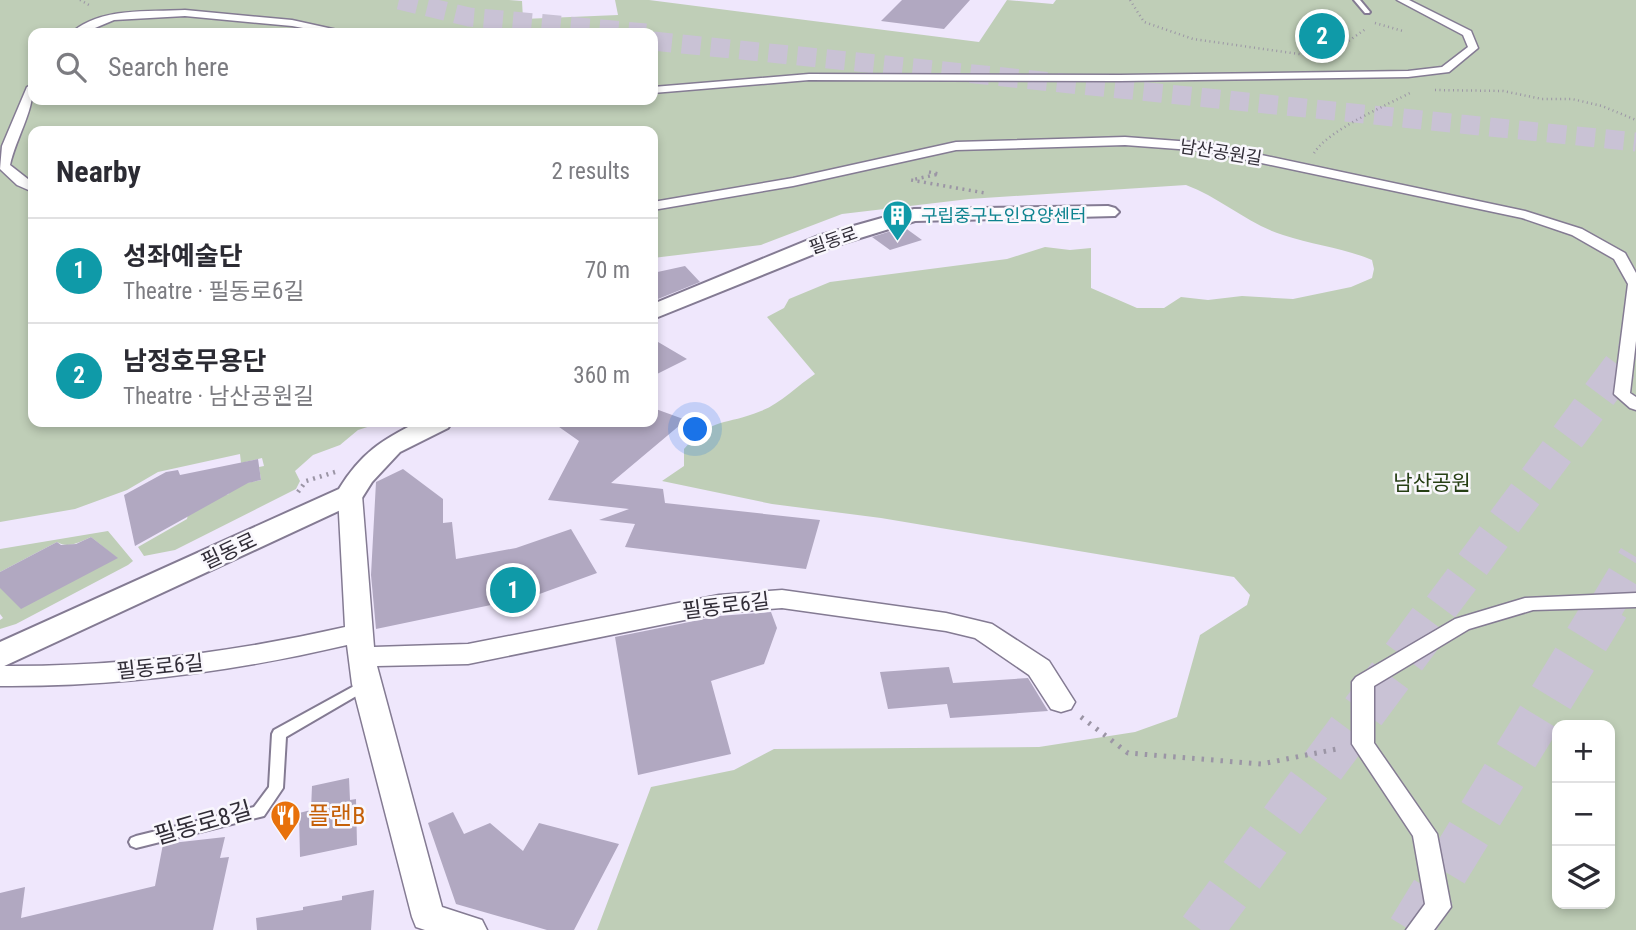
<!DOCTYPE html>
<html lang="en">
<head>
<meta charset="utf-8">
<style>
	body { margin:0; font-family:"Roboto Condensed","Noto Sans KR",sans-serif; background:#f7f7f7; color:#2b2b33 }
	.controls { position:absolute; right:21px; bottom:21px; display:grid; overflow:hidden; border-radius:14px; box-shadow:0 4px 10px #0003 }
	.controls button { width:63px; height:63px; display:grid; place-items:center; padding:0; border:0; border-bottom:2px solid #e1e1e2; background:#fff; color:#2b2b33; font:35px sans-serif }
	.you { position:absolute; left:696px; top:430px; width:24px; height:24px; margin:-18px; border:5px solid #fff; border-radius:50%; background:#1a73e8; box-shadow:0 0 0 10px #1a73e833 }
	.badge { display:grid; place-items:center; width:46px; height:46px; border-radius:50%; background:#7c3aed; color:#fff; font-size:23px; font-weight:700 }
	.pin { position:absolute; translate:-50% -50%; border:4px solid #fff; box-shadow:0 2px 7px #0006 }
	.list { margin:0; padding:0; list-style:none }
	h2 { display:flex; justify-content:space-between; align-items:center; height:91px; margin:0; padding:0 28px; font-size:30px }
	h2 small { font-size:23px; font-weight:400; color:#7c7c81 }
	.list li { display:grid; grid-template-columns:46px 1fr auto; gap:21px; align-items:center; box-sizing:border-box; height:105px; padding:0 28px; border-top:2px solid #e1e1e2 }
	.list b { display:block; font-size:26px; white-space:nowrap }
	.list p { margin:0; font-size:23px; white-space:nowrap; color:#7c7c81 }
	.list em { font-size:23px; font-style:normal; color:#7c7c81 }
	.icon { flex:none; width:38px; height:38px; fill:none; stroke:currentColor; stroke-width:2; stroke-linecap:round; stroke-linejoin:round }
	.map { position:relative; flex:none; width:1636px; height:930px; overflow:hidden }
	.search { position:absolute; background:#fff; box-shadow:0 4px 10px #0003; left:28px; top:28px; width:630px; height:77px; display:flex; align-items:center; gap:18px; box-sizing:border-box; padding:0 24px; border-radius:14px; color:#7c7c81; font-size:26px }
	.panel { position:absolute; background:#fff; box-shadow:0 4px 10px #0003; left:28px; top:126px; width:630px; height:301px; border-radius:14px }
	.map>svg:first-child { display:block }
	.green { fill:#bfceb7; fill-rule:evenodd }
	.building { fill:#b1a8c1 }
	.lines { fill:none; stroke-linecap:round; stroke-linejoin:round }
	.secondary-tunnel { stroke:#c9c2d5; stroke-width:19; stroke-dasharray:19 10; stroke-linecap:butt }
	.primary-tunnel-far2 { stroke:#c9c2d5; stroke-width:28; stroke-dasharray:28 14; stroke-linecap:butt }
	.primary-tunnel-far1 { stroke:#c9c2d5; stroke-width:35; stroke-dasharray:35 18; stroke-linecap:butt }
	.primary-tunnel { stroke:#c9c2d5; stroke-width:45; stroke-dasharray:45 23; stroke-linecap:butt }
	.service-casing { stroke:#847b93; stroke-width:4 }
	.pedestrian-casing { stroke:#847b93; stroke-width:3 }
	.minor-casing { stroke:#847b93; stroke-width:3 }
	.tertiary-casing { stroke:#847b93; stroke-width:4 }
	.path-far3 { stroke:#9b95a5; stroke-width:2.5; stroke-dasharray:1 3.5; stroke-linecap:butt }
	.path-far2 { stroke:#9b95a5; stroke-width:3.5; stroke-dasharray:2 4.5; stroke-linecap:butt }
	.path-far1 { stroke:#9b95a5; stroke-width:4.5; stroke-dasharray:2 5; stroke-linecap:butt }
	.path { stroke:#9b95a5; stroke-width:5; stroke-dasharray:2.5 7; stroke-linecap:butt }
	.service { fill:#fff; fill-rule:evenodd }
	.pedestrian { fill:#fff; fill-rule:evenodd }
	.minor { fill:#fff; fill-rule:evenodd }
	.tertiary { fill:#fff; fill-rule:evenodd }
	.labels { text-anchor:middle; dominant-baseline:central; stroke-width:5; stroke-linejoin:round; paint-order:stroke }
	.far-street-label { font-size:18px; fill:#312d37; stroke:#f9f7fd }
	.far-culture-label { font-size:18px; fill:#0d838f; stroke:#f9f7fd; text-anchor:start }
	.park-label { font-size:21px; fill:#263f14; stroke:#f9f7fd }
	.street-label { font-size:21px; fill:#312d37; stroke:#f9f7fd }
	.near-food-label { font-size:24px; fill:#c56008; stroke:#f9f7fd; text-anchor:start }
	.near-street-label { font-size:24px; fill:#312d37; stroke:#f9f7fd }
</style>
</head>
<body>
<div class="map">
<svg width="1636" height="930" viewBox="0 0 1636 930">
	<rect width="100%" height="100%" fill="#efe7fc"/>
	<path class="green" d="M 0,0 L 509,0 L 522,1 L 523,19 L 618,15 L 615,0 L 649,0 L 979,42 L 1007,0 L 1053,4 L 1056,0 L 1636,0 L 1636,930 L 597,930 L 651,787 L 734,770 L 774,749 L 1039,747 L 1135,732 L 1177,717 L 1200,635 L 1247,605 L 1250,595 L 1234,577 L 881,518 L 772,504 L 662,481 L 684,466 L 684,449 C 713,416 725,426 761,411 C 780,404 798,385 815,374 L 767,317 L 784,308 L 789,299 L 830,282 L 1007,259 L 1045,247 L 1070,250 L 1091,248 L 1091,288 L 1137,308 L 1164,308 L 1181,297 L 1208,300 L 1242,296 L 1293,299 L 1351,287 L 1372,278 L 1374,269 L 1372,260 C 1344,248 1313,245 1283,235 C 1248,224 1221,198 1186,185 L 969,199 L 842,214 L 761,245 L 653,258 L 653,131 L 33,131 L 33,422 L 383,422 L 358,430 L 340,445 L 313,455 L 295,471 L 300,481 L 296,489 L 175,550 L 144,556 L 138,547 L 187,519 L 192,498 L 201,501 L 229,494 L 228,487 L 261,480 L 259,467 L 264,466 L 262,458 L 241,463 L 240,454 L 158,472 L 127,490 L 75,509 L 0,522 ZM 33,33 L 653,33 L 653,100 L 33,100 ZM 1557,725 L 1610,725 L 1610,904 L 1557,904 Z
		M 108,531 L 133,561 L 128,565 L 16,624 L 0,629 L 0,620 L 3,618 L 0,614 L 0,588 L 117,558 L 91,537 C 80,542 68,549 57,542 L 0,572 L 0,549 Z"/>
	<path class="building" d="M 902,0 L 970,0 L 944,29 L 881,21 Z
		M 904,227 L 922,240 L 890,250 L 872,237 Z
		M 685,266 L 700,282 L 653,301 L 653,273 Z
		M 653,339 L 687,359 L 653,376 Z
		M 653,408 L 686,420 L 611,483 L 663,489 L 665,503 L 820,520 L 806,569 L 625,547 L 635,524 L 599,520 L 629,509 L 548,500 L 579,441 L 552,422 L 653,422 Z
		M 258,459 L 261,480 L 248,483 L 135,546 L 124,495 L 166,472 L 178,470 L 180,475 Z
		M 403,469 L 443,499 L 443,523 L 452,522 L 456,559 L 516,548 L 571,529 L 597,573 L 534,596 L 376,629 L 371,575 L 376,482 Z
		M 91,537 L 118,558 L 21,609 L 0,588 L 0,572 L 57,542 L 61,545 L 76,544 Z
		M 771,612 L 777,628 L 764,664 L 711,681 L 731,754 L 638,775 L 615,637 L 719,616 Z
		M 949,667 L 953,683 L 1028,678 L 1048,711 L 950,718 L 947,704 L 888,709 L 880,672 Z
		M 349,778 L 350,800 L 356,799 L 357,845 L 300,857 L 299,813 L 311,810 L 312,786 Z
		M 453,812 L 464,834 L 490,823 L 523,851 L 539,823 L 619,844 L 574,930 L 547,930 L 456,904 L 428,823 Z
		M 225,837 L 220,858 L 229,857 L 213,930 L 0,930 L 0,893 L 25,887 L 21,918 L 155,886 L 163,844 Z
		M 374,890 L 371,930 L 257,930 L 256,918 L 303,910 L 303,907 L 342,900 L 342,896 Z"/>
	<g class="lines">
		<path class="secondary-tunnel" d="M 399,0 L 469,17 L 646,33
			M 653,41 L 1636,142"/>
		<path class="primary-tunnel-far2" d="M 1629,354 L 1636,345"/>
		<path class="primary-tunnel-far1" d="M 1441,607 L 1631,352
			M 1606,607 L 1636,557"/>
		<path class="primary-tunnel" d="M 1201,930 L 1442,606
			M 1410,930 L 1607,606"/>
		<defs>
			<path id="service" d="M 1354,0 L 1360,0 L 1370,12 L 1369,13 L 1365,13 Z
				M 365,680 L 370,682 L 371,685 L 370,688 L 286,737 L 283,788 L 264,816 L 136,848 L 131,846 L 129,842 L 131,838 L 136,836 L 254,807 L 269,787 L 272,734 L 274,730 Z"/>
			<path id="pedestrian" d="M 1397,0 L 1409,0 L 1471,31 L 1478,48 L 1449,72 L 1408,77 L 1120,81 L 809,80 L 653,93 L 653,87 L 809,74 L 1120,75 L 1408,71 L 1442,67 L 1468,47 L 1463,35 Z
				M 185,10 L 292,20 L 351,33 L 331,33 L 292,26 L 185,16 L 114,20 L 83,33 L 71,33 C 100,7 148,12 185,10 Z
				M 33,84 C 34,111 16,138 10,165 L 33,183 L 33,192 L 17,185 L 0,169 L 2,146 L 27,87 Z
				M 494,100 L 558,100 L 552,103 L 500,103 Z
				M 1125,137 L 1205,143 L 1525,211 L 1582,229 L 1625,253 L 1636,273 L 1636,341 L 1630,393 L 1636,397 L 1636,410 L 1630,408 L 1614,394 L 1628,284 L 1614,259 L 1572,235 L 1522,218 L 1205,151 L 1125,145 L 956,150 L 793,186 L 653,210 L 653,202 L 793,178 L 956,142 Z
				M 1636,593 L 1636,607 L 1533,610 L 1469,629 L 1374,686 L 1374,743 L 1437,834 L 1451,907 L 1434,930 L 1406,930 L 1425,904 L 1413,836 L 1352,744 L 1352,682 L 1356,677 L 1455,619 L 1525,598 Z"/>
			<path id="minor" d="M 350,488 L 358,490 L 362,495 L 374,647 L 468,644 L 719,595 L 782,590 L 946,613 L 992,624 L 1049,661 L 1075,702 L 1071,709 L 1061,712 L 1051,709 L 1029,675 L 975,638 L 946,631 L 782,608 L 719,613 L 468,664 L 377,666 L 442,907 L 482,920 L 487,930 L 425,930 L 416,927 L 412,917 L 352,684 L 347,645 C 232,672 119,687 0,686 L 0,666 C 118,667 231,653 345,627 L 338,495 L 342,490 Z"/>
			<path id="tertiary" d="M 1108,206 L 1115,208 L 1119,212 L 1115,216 L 915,221 L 834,246 L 653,319 L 653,304 L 818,236 L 914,209 Z
				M 418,422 L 452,422 L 448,428 L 400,452 L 372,482 L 360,501 L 0,668 L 0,642 L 339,489 C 361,453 382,440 418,422 Z"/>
		</defs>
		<use href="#service" class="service-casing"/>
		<use href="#pedestrian" class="pedestrian-casing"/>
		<use href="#minor" class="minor-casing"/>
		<use href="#tertiary" class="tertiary-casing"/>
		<path class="path-far3" d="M 80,0 L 91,6
			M 1130,0 L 1144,22 L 1193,39 L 1313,56
			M 1375,23 L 1403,31
			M 1323,59 L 1367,28
			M 1435,90 L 1503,91 L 1542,99 L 1572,99 L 1602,106 L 1636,120
			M 1314,153 C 1328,130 1387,105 1412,92"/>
		<path class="path-far2" d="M 929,172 L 939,174 L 911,180 L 985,193"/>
		<path class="path-far1" d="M 298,492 L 306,481 L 335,472"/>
		<path class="path" d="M 1081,717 L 1128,753 L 1261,764 L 1342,748"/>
		<use href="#service" class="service"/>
		<use href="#pedestrian" class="pedestrian"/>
		<use href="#minor" class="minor"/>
		<use href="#tertiary" class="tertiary"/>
	</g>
	<defs>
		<symbol id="building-pin" viewBox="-11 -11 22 30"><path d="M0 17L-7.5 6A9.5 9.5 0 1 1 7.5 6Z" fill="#0f9aa8" stroke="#f9f7fd"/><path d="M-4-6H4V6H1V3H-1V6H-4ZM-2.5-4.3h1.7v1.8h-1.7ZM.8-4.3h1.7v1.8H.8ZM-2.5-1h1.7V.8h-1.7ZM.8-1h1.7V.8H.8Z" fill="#fff"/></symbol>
		<symbol id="restaurant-pin" viewBox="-11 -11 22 30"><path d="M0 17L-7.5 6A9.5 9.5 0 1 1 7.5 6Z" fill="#e8710a" stroke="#f9f7fd"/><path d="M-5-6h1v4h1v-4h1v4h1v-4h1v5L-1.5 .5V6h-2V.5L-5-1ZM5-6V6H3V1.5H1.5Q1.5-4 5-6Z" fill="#fff"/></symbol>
	</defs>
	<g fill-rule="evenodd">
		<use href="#building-pin" x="880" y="198" width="35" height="47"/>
		<use href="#restaurant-pin" x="268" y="798" width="35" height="47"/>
	</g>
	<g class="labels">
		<g class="far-street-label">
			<text transform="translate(1221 152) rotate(9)">남산공원길</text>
			<text transform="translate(833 240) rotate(-19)">필동로</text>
		</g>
		<g class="far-culture-label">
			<text x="921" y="215">구립중구노인요양센터</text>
		</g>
		<g class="park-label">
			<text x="1432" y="483">남산공원</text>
		</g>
		<g class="street-label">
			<text transform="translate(229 551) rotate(-25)">필동로</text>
			<text transform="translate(726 606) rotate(-7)">필동로6길</text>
			<text transform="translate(160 667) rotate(-6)">필동로6길</text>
		</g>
		<g class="near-food-label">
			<text x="308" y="816">플랜B</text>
		</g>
		<g class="near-street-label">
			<text transform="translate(203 823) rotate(-16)">필동로8길</text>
		</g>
	</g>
</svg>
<div class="controls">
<button>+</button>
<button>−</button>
<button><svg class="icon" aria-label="layers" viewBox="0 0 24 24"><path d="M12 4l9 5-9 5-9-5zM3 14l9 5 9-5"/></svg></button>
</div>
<div class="you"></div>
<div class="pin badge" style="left:513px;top:590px;background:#0f9aa8">1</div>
<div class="pin badge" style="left:1322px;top:36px;background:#0f9aa8">2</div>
<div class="search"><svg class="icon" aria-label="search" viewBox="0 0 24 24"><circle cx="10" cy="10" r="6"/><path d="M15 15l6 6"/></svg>Search here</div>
<section class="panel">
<h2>Nearby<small>2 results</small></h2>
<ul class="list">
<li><span class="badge" style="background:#0f9aa8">1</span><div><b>성좌예술단</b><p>Theatre · 필동로6길</p></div><em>70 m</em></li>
<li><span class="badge" style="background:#0f9aa8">2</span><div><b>남정호무용단</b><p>Theatre · 남산공원길</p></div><em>360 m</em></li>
</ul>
</section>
</div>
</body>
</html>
